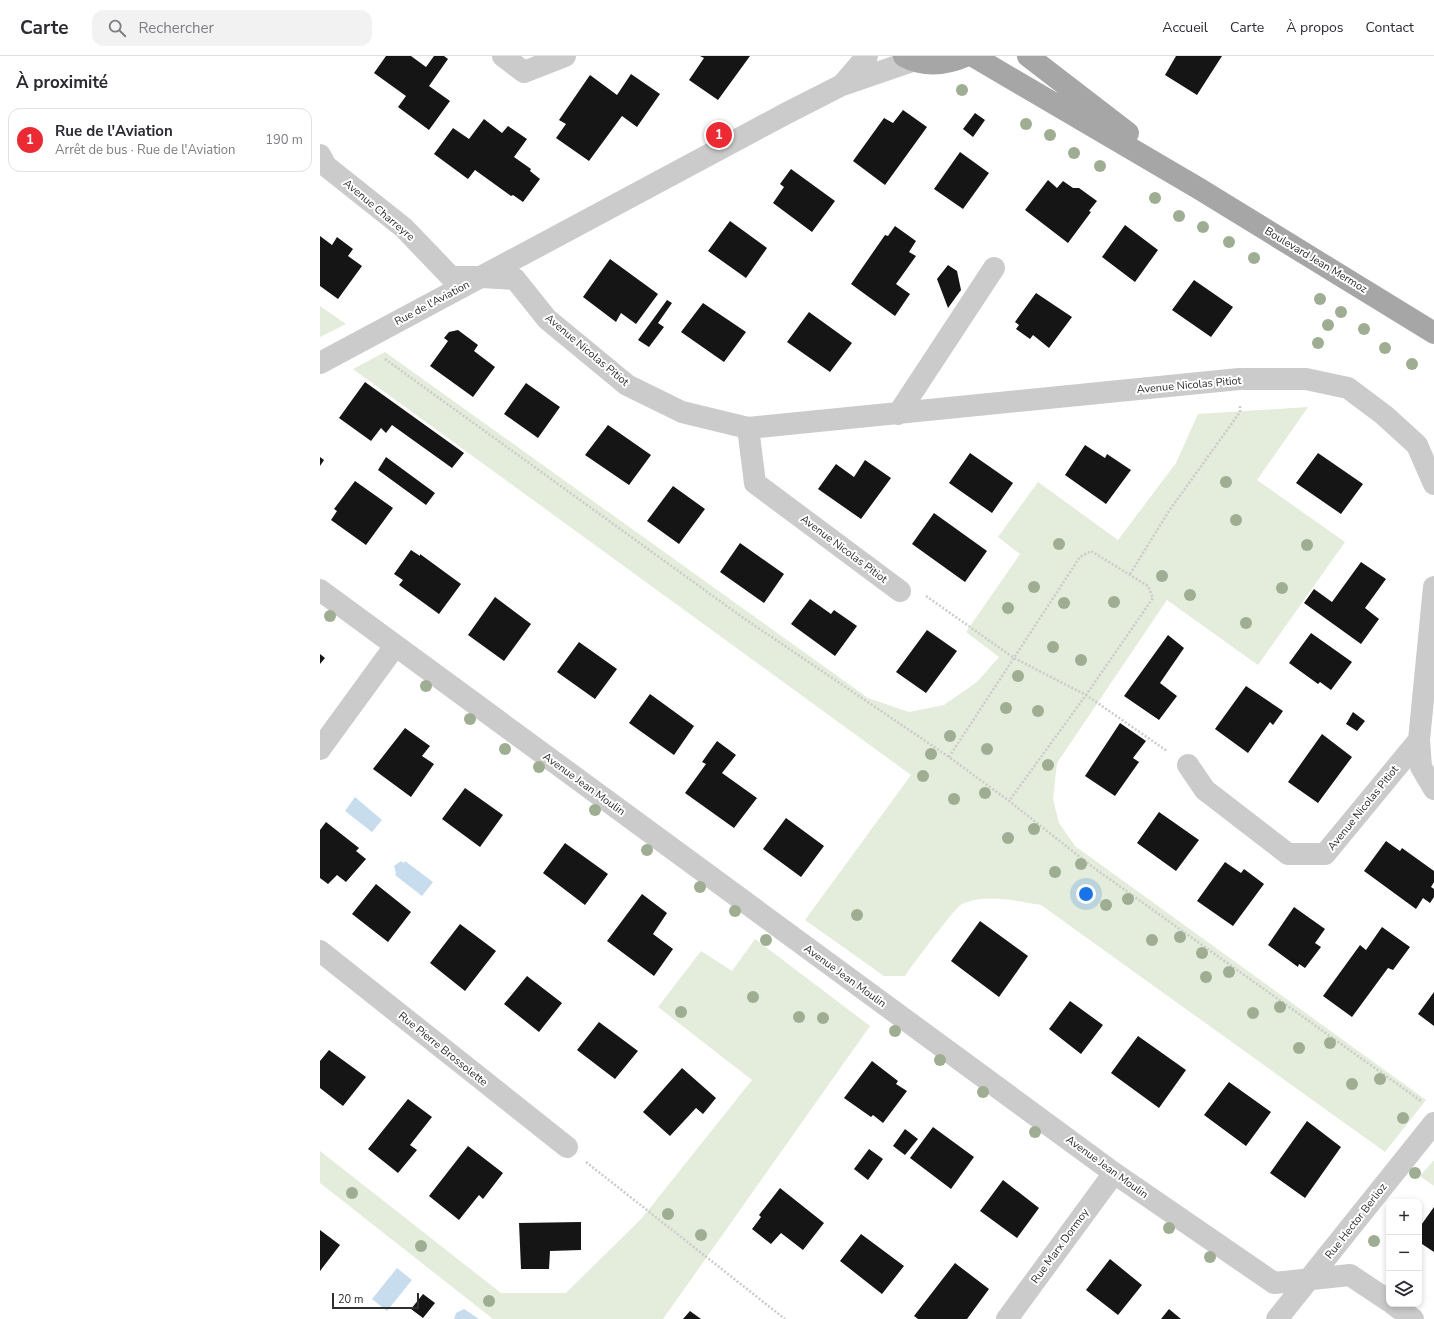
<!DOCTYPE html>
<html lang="fr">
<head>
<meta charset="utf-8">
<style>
	body { margin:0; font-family:"Nunito Sans",sans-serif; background:#f2f2f3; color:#2b2b33 }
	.controls { position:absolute; right:12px; bottom:12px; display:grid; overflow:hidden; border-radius:8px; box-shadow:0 2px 6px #0003 }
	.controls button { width:36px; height:36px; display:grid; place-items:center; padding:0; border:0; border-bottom:1px solid #e1e1e2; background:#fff; color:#2b2b33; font:20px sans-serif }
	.scale { position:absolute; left:12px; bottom:10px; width:87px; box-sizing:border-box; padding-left:4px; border:2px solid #2e2e2e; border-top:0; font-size:11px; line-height:14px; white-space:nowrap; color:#2e2e2e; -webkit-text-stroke:3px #fff; paint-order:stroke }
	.you { position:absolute; left:766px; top:838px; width:14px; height:14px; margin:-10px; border:3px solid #fff; border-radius:50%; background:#1a73e8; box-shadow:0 0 0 6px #1a73e833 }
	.badge { display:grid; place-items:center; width:26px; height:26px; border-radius:50%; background:#ec2a33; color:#fff; font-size:13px; font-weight:700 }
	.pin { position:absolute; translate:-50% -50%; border:2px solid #fff; box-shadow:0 1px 4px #0006 }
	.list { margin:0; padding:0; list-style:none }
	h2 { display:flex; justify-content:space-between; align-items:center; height:52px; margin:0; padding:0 16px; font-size:17px }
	h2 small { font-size:13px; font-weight:400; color:#7c7c81 }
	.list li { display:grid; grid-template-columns:26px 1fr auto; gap:12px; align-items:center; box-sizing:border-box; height:64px; margin:0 8px 8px; padding:0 8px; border:1px solid #e1e1e2; border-radius:12px }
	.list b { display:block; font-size:15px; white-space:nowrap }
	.list p { margin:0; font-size:13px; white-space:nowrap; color:#7c7c81 }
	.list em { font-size:13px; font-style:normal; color:#7c7c81 }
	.icon { flex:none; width:22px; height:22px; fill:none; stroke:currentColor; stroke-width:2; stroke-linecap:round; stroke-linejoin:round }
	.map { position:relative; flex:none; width:1114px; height:1263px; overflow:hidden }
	header { display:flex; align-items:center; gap:24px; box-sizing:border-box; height:56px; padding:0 20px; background:#fff; border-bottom:1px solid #e1e1e2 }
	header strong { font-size:19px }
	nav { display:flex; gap:22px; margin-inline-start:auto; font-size:14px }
	.search { width:280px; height:36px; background:#f2f2f3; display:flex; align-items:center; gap:10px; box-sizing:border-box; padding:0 14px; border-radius:12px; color:#7c7c81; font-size:15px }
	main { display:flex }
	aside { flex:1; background:#fff }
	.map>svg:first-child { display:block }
	.green { fill:#e4ecdb }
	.water { fill:#c7dded }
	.building { fill:#151515 }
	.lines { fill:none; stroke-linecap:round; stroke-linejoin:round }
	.path { stroke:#cbcbcb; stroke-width:2.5; stroke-dasharray:2 2; stroke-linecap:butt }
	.minor { stroke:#cbcbcb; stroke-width:22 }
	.major { stroke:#a6a6a6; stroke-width:22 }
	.tree { fill:#9fae93 }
	.labels { text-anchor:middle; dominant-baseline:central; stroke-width:4; stroke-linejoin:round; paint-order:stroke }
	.street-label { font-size:11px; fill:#2e2e2e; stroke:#fff }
</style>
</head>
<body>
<header>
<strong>Carte</strong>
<div class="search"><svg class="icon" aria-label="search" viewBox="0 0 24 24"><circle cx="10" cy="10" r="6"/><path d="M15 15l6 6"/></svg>Rechercher</div>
<nav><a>Accueil</a><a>Carte</a><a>À propos</a><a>Contact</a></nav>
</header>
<main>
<aside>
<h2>À proximité<small></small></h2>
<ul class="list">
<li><span class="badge">1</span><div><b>Rue de l'Aviation</b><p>Arrêt de bus · Rue de l'Aviation</p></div><em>190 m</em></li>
</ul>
</aside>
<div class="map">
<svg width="1114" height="1263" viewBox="0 0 1114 1263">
	<rect width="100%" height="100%" fill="#fff"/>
	<path class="green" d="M 0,250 L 26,268 L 0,281 Z
		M 65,296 L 548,642 L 589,656 L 624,649 L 657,626 L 679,601 L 646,576 L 700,498 L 678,481 L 718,426 L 798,484 L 856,407 L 878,358 L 988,351 L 937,424 L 1025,486 L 938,609 L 847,544 L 737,707 L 733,743 L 739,767 L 755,790 L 1106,1044 L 1065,1096 L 721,849 C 696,845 666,837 642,848 C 635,851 593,909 585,920 L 564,920 L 485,864 L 591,719 L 33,313 Z
		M 435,883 L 550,970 L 343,1263 L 173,1263 L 0,1127 L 0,1095 L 181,1237 L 246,1237 L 322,1162 L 432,1024 L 338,951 L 381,895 L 412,915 Z
		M 1114,1104 L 1114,1130 L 1100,1120 Z"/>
	<path class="water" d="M 35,741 L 62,764 L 52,776 L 25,755 Z
		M 81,805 L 84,807 L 85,805 L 113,826 L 102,840 L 75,819 L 76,817 L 74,810 Z
		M 77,1212 L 92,1224 L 67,1255 L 52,1243 Z
		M 144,1253 L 159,1263 L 134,1263 L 136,1257 Z"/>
	<path class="building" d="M 66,0 L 91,0 L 106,11 L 114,0 L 124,0 L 128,3 L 109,30 L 130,45 L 109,74 L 78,51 L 86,40 L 54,17 Z
		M 380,0 L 430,0 L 398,44 L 369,24 L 384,2 Z
		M 856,0 L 902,0 L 877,39 L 845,19 Z
		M 311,18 L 340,38 L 317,71 L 302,60 L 269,105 L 236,82 L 246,68 L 239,64 L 270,19 L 297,39 Z
		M 583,54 L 607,71 L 565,129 L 533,105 L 564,62 L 573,67 Z
		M 655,57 L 665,64 L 653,81 L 643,73 Z
		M 164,63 L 182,77 L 188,70 L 207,83 L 194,101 L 211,113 L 210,115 L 220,123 L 203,146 L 193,139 L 191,140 L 155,114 L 148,123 L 114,98 L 133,72 L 149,83 Z
		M 640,96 L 669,117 L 643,153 L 614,133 Z
		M 471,113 L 515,145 L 492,176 L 453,147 L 464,131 L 460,128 Z
		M 728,124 L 737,132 L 743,125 L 753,132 L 759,132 L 777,145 L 769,155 L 771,156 L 748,187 L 705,154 Z
		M 410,165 L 447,192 L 426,222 L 388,195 Z
		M 805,169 L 838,194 L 815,226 L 782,201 Z
		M 575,170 L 596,185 L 589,196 L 596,200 L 576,228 L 590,238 L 575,260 L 531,228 L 565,179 L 568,180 Z
		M 0,180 L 12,189 L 17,181 L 33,193 L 28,200 L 42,210 L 18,243 L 0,230 Z
		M 290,203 L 338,238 L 316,268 L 301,257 L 296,266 L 263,241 Z
		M 628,209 L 637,215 L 641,234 L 628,252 L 617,223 Z
		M 874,224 L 913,251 L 891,281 L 852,254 Z
		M 716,237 L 752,261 L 729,292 L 713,279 L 710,283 L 696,273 L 699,269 L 695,266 Z
		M 347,244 L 352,247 L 338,267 L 344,271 L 329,291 L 318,284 Z
		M 383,247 L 426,276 L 404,306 L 361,276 Z
		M 489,256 L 532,287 L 510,316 L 467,286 Z
		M 138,274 L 158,289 L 154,295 L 175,311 L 153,341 L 110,310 L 128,285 L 124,282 L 129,276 Z
		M 45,326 L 144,397 L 132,412 L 72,369 L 66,377 L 61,372 L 51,385 L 19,362 Z
		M 206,327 L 240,351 L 218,382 L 184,358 Z
		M 288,369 L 331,399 L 309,429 L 265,399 Z
		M 765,389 L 785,402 L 787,398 L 811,414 L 786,448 L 745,419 Z
		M 650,397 L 693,427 L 672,457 L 629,427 Z
		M 998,397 L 1043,428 L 1021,458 L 976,427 Z
		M 0,401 L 4,404 L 0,410 Z
		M 66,401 L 115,437 L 106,449 L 58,414 Z
		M 545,404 L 571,422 L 541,463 L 498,433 L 516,408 L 534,421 Z
		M 35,425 L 73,452 L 46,489 L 11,464 L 17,455 L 14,453 Z
		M 353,430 L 385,453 L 359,488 L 327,465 Z
		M 614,457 L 667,495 L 645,526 L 592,488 Z
		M 420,487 L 464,518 L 444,547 L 400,516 Z
		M 91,494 L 100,500 L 100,498 L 141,528 L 119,558 L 79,529 L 83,524 L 74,518 Z
		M 1041,506 L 1066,523 L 1045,552 L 1059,563 L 1041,588 L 984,547 L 994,533 L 1012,546 Z
		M 175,541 L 211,568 L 184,605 L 148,579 Z
		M 490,543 L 511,558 L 514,554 L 537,570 L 515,600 L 471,568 Z
		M 607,574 L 637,595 L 606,637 L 576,616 Z
		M 991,577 L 1032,606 L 1011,634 L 1000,626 L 998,628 L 969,607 Z
		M 848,579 L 864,592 L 840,627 L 857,640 L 839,664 L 804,640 Z
		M 259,586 L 297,613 L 275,643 L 237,616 Z
		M 0,598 L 5,602 L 0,608 Z
		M 926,630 L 963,655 L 953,669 L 950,666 L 928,697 L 895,673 Z
		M 330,638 L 374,670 L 354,699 L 309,667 Z
		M 1033,656 L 1045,665 L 1037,675 L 1026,668 Z
		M 800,667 L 826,685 L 813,702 L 819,706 L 795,740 L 765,720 Z
		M 85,672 L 110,690 L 102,700 L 114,708 L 91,741 L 53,713 Z
		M 1002,678 L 1032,701 L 998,747 L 968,726 Z
		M 397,685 L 416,699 L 402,717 L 437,742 L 414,772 L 365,737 L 386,708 L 382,706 Z
		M 145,732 L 183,759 L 160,791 L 122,763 Z
		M 839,756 L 879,784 L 856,815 L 817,787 Z
		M 466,762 L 504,790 L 481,821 L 443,793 Z
		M 6,766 L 39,792 L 36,795 L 46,803 L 26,826 L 17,819 L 8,828 L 0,822 L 0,774 Z
		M 1066,785 L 1080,795 L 1082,792 L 1114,815 L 1114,826 L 1111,831 L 1114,833 L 1114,841 L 1110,847 L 1103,842 L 1096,853 L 1044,815 Z
		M 245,787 L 288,818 L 265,849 L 223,817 Z
		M 905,806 L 921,817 L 924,813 L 944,828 L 913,870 L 877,845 Z
		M 56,828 L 91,856 L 68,886 L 32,858 Z
		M 322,838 L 347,857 L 333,878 L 353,893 L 334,920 L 287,885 Z
		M 974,851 L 1005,873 L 995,887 L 1001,891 L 985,912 L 979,908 L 978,911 L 948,889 Z
		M 660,865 L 708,900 L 679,941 L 631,905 Z
		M 140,868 L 176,895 L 145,935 L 110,907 Z
		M 1062,871 L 1090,891 L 1073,914 L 1068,912 L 1032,961 L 1003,940 L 1040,889 L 1046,894 Z
		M 207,920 L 242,947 L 219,976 L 184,948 Z
		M 1114,936 L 1114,970 L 1098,958 Z
		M 750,945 L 783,969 L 761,998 L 729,973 Z
		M 279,966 L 318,995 L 295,1023 L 257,994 Z
		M 818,980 L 866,1014 L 839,1052 L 791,1017 Z
		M 9,994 L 46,1021 L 23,1050 L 0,1032 L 0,1005 Z
		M 552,1005 L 578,1025 L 576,1028 L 587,1035 L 563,1067 L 553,1059 L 551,1061 L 524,1042 Z
		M 362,1012 L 396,1042 L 383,1058 L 376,1052 L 350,1080 L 323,1056 Z
		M 909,1026 L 951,1056 L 926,1090 L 884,1059 Z
		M 88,1043 L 112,1061 L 90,1089 L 97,1094 L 78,1117 L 48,1093 Z
		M 987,1065 L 1021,1091 L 985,1142 L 950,1117 Z
		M 613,1071 L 654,1101 L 631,1133 L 590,1102 Z
		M 585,1073 L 598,1083 L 585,1099 L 573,1090 Z
		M 148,1090 L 183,1117 L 163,1143 L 159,1139 L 139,1164 L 109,1140 Z
		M 549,1093 L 563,1103 L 548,1124 L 534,1113 Z
		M 683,1124 L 719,1152 L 697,1182 L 660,1155 Z
		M 460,1132 L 504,1167 L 483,1194 L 461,1177 L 451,1188 L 432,1173 L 441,1161 L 439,1159 Z
		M 1114,1151 L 1114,1196 L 1099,1186 L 1099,1172 Z
		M 261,1166 L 261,1194 L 230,1195 L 229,1213 L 201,1213 L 199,1167 Z
		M 0,1174 L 20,1189 L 0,1215 Z
		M 541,1178 L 584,1210 L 562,1238 L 520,1205 Z
		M 790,1203 L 822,1229 L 798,1259 L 766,1234 Z
		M 635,1207 L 669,1233 L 647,1263 L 598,1263 L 594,1260 Z
		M 103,1238 L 115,1247 L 103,1262 L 91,1253 Z
		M 849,1253 L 861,1263 L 841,1263 Z
		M 370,1255 L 381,1263 L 363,1263 Z"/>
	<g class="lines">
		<path class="path" d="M 65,303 L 422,561 L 629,701 L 689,745 L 774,812 L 1101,1045
			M 810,518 L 849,455 L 920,356 L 920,349
			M 606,540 L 694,602 L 766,639 L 847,695
			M 629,701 L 760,501 L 771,495 L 828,530 L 833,542 L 766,639 L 689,745
			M 266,1106 L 465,1263"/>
		<path class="minor" d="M 183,0 L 204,16 L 245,0
			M 524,27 L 547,0
			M 0,99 L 6,110 L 84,172 L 131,221 L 162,221 L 195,223 L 227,263 L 307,329 L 362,356 L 428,372 L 919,323 L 986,323 L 1028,332 L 1064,359 L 1097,389 L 1114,428
			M 0,307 L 467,57 L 522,29 L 592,5
			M 578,358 L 674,212
			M 428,372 L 435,427 L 580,535
			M 1114,531 L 1099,684 L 1101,711 L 1114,733
			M 0,534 L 794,1117 L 954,1227 L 1030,1219 L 1069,1245
			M 0,693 L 75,590
			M 868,709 L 885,734 L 968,798 L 1005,798 L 1099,684
			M 0,895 L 247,1091
			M 1073,1248 L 1093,1263
			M 687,1263 L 794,1117
			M 957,1263 L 1114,1067"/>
		<path class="major" d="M 584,0 C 604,11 625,9 646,0
			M 653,0 L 878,132 L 1114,277
			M 708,0 L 808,77"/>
	</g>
	<g class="tree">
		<circle cx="642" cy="34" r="6"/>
		<circle cx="706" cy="68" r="6"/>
		<circle cx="730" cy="79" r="6"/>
		<circle cx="754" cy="97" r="6"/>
		<circle cx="780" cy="110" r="6"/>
		<circle cx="835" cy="142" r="6"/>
		<circle cx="859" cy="160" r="6"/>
		<circle cx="883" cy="171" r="6"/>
		<circle cx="909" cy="186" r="6"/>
		<circle cx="934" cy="202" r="6"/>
		<circle cx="1000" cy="243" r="6"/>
		<circle cx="1021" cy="256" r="6"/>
		<circle cx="1008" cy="269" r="6"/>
		<circle cx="1044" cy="273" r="6"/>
		<circle cx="998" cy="287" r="6"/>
		<circle cx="1065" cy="292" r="6"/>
		<circle cx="1092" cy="308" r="6"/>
		<circle cx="906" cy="426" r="6"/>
		<circle cx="916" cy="464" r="6"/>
		<circle cx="739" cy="488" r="6"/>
		<circle cx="987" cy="489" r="6"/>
		<circle cx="842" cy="520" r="6"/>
		<circle cx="714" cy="531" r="6"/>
		<circle cx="962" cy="532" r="6"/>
		<circle cx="870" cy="539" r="6"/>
		<circle cx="794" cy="546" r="6"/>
		<circle cx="744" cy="547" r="6"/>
		<circle cx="688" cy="552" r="6"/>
		<circle cx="10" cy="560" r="6"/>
		<circle cx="926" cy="567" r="6"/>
		<circle cx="733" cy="591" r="6"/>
		<circle cx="761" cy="604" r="6"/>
		<circle cx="698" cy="620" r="6"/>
		<circle cx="106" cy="630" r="6"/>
		<circle cx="686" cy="652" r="6"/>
		<circle cx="718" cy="655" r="6"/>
		<circle cx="150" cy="663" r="6"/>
		<circle cx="630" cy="680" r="6"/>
		<circle cx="185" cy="693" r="6"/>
		<circle cx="667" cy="693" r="6"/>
		<circle cx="611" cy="698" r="6"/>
		<circle cx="728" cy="709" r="6"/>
		<circle cx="219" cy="711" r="6"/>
		<circle cx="603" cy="720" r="6"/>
		<circle cx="665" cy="737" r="6"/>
		<circle cx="634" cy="743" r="6"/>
		<circle cx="275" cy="754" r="6"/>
		<circle cx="714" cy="773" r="6"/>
		<circle cx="688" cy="782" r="6"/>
		<circle cx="327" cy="794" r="6"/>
		<circle cx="761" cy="808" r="6"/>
		<circle cx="735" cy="816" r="6"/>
		<circle cx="380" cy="831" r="6"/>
		<circle cx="808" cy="843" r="6"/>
		<circle cx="786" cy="849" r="6"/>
		<circle cx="415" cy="855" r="6"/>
		<circle cx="537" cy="859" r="6"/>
		<circle cx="860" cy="881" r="6"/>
		<circle cx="446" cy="884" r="6"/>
		<circle cx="832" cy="884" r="6"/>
		<circle cx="882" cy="897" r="6"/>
		<circle cx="909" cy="916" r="6"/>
		<circle cx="886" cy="921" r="6"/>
		<circle cx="433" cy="941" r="6"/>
		<circle cx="960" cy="951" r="6"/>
		<circle cx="361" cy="956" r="6"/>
		<circle cx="933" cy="957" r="6"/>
		<circle cx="479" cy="961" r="6"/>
		<circle cx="503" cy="962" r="6"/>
		<circle cx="575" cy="975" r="6"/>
		<circle cx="1010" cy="987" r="6"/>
		<circle cx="979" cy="992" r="6"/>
		<circle cx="620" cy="1004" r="6"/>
		<circle cx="1060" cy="1023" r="6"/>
		<circle cx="1032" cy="1028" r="6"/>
		<circle cx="663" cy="1036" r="6"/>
		<circle cx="1083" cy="1062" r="6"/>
		<circle cx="715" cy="1076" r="6"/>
		<circle cx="1095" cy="1117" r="6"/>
		<circle cx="32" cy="1137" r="6"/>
		<circle cx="348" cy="1158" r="6"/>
		<circle cx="849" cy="1172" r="6"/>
		<circle cx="381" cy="1179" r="6"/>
		<circle cx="1054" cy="1185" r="6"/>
		<circle cx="101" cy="1190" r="6"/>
		<circle cx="890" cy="1201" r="6"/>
		<circle cx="169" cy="1245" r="6"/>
	</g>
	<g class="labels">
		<g class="street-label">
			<text transform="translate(59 154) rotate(40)">Avenue Charreyre</text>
			<text transform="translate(996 204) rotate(31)">Boulevard Jean Mermoz</text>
			<text transform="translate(112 247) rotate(-28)">Rue de l'Aviation</text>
			<text transform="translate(267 294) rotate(40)">Avenue Nicolas Pitiot</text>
			<text transform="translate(869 329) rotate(-5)">Avenue Nicolas Pitiot</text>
			<text transform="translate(524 493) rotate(37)">Avenue Nicolas Pitiot</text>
			<text transform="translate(264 728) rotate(36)">Avenue Jean Moulin</text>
			<text transform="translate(1043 752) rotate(-51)">Avenue Nicolas Pitiot</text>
			<text transform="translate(525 920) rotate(36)">Avenue Jean Moulin</text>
			<text transform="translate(123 993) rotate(39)">Rue Pierre Brossolette</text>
			<text transform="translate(787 1111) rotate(36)">Avenue Jean Moulin</text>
			<text transform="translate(1036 1165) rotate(-52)">Rue Hector Berlioz</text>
			<text transform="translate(740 1190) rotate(-54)">Rue Marx Dormoy</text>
		</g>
	</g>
</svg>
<div class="controls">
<button>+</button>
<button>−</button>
<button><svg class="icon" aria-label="layers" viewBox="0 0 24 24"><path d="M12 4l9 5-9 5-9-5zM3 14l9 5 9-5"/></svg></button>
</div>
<div class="scale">20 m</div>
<div class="you"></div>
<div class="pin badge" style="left:399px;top:79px">1</div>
</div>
</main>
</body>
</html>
